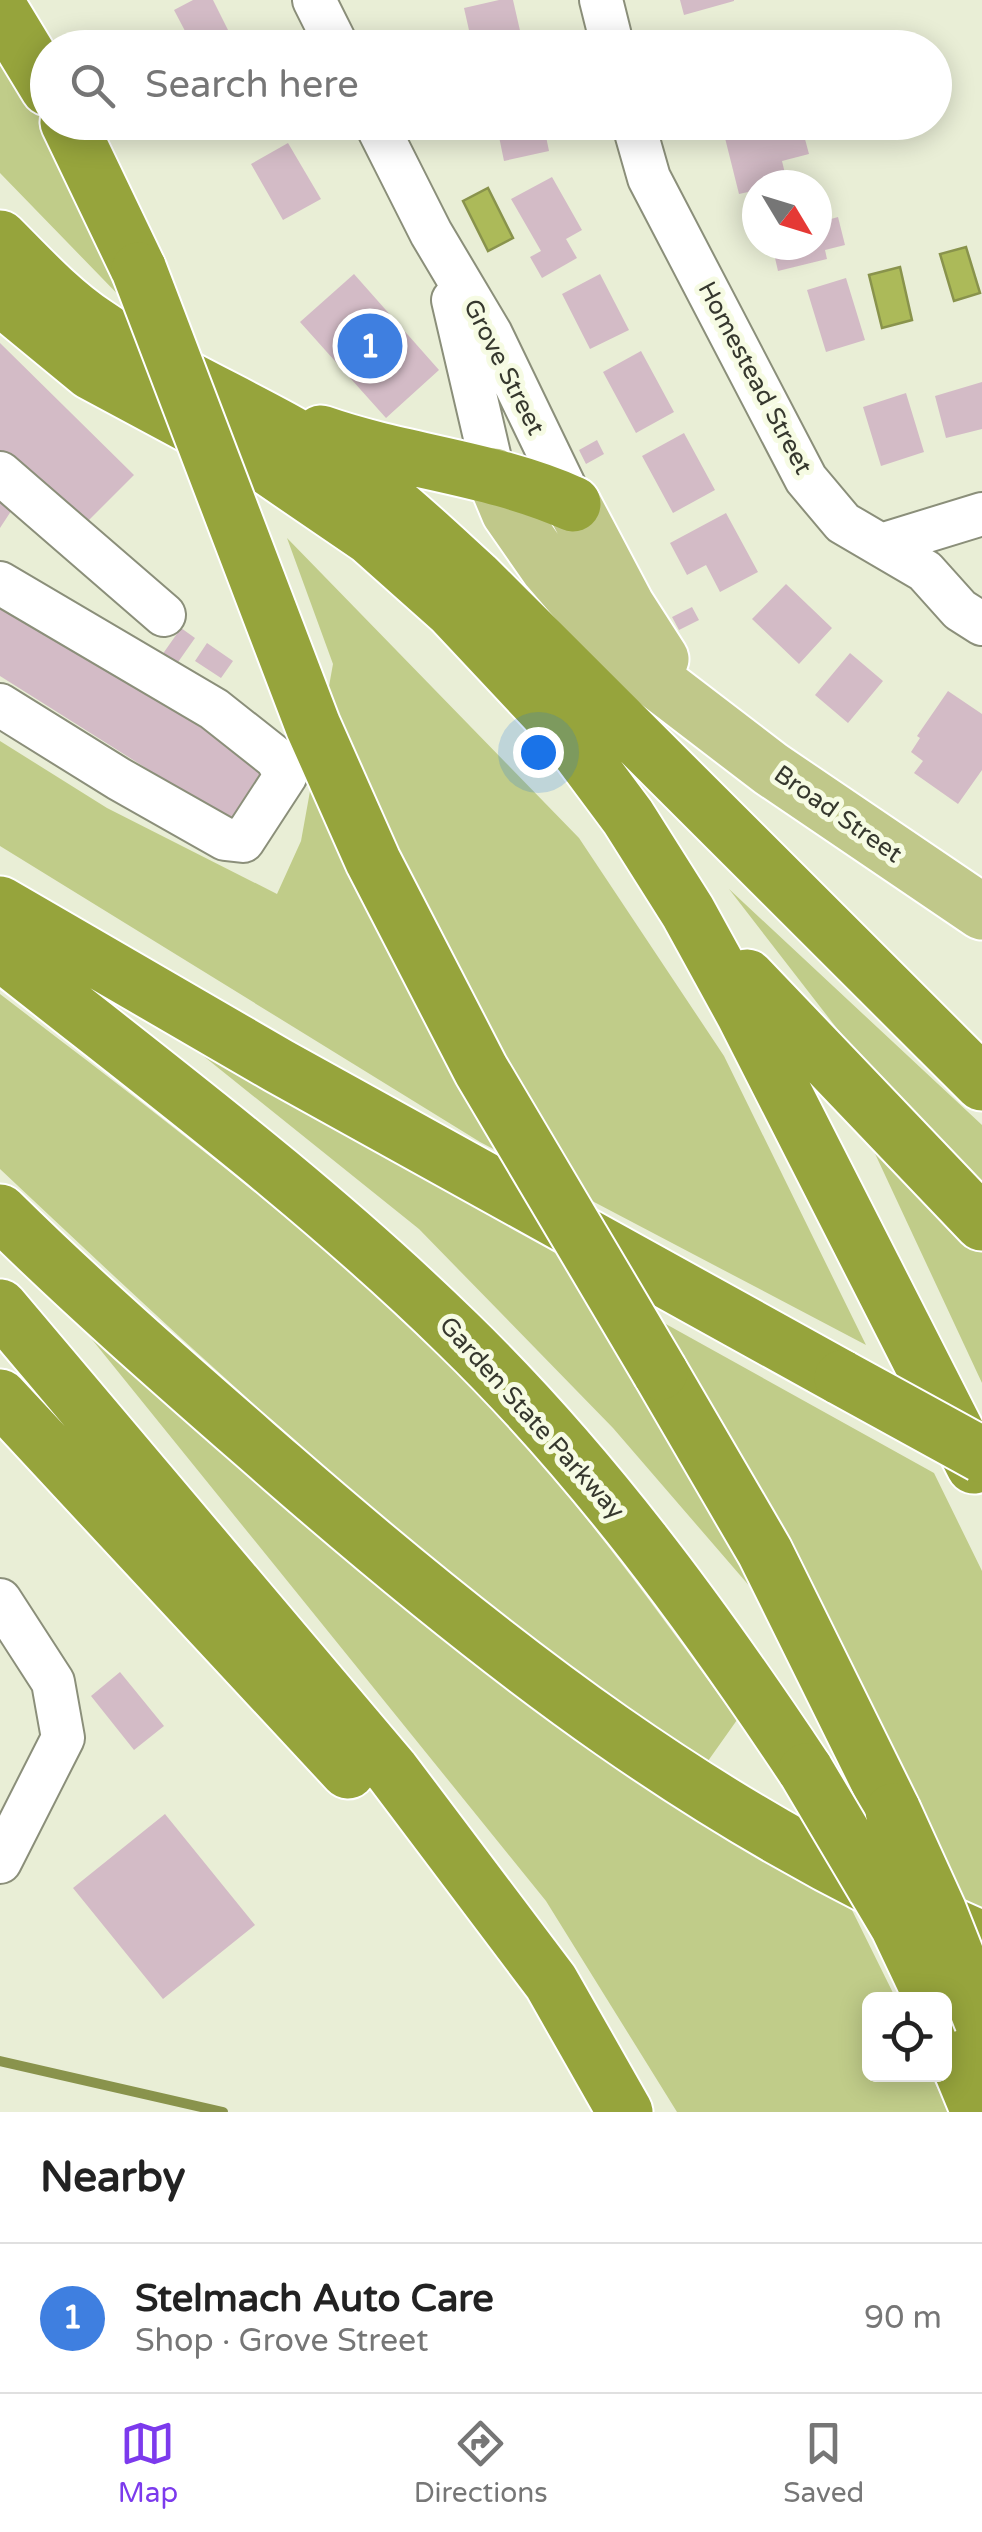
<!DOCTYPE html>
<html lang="en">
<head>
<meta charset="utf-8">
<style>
	body { margin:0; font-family:"Varela Round",sans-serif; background:#f6f6f6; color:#222 }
	.controls { position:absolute; right:30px; bottom:30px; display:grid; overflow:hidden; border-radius:15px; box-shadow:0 5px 25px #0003 }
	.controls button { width:90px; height:90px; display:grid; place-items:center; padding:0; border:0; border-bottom:2px solid #e0e0e0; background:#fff; color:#222; font:50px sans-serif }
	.compass { position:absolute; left:742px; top:170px; width:90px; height:90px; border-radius:50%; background:#fff; box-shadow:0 5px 25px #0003; rotate:128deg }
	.you { position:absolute; left:538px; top:752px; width:35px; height:35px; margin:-25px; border:8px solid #fff; border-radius:50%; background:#1a73e8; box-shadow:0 0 0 15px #1a73e833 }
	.badge { display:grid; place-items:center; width:65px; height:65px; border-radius:50%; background:#7c3aed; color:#fff; font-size:32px; font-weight:700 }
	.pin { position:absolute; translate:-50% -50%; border:5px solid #fff; box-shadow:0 2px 10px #0006 }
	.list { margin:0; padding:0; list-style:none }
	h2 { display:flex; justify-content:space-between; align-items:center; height:130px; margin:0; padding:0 40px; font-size:42px }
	h2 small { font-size:32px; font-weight:400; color:#767676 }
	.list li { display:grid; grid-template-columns:65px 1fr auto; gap:30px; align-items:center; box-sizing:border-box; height:150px; padding:0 40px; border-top:2px solid #e0e0e0 }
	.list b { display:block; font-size:38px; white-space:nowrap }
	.list p { margin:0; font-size:32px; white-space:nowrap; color:#767676 }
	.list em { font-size:32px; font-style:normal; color:#767676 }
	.icon { flex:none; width:55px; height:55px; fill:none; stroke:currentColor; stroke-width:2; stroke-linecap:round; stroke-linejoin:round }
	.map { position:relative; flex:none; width:982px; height:2112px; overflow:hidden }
	.search { position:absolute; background:#fff; box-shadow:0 5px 25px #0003; left:30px; right:30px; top:30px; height:110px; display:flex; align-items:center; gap:25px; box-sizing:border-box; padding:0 35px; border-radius:55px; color:#767676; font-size:38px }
	.sheet { height:280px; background:#fff }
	nav { display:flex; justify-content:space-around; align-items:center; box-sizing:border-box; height:140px; border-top:2px solid #e0e0e0; background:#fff; font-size:28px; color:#767676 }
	nav a { display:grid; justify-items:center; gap:5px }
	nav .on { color:#7c3aed }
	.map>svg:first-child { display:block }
	.green { fill:#c0cc89 }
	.water { fill:#acba59; stroke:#89934c; stroke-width:2.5 }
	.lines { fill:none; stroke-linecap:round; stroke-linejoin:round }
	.stream { stroke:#89934c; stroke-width:10 }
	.building { fill:#d3bbc6 }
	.minor-casing { stroke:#8b8f7a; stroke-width:46 }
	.major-casing { stroke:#fff; stroke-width:59 }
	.highway-casing { stroke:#fff; stroke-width:59 }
	.minor { stroke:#fff; stroke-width:42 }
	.major { stroke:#c0c88a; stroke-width:55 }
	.highway { stroke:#96a43c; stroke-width:55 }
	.highway-bridge-casing { stroke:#fff; stroke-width:59; stroke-linecap:butt }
	.highway-bridge { stroke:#96a43c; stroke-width:55 }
	.labels { text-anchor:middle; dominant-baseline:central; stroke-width:10; stroke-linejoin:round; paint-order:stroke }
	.street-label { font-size:25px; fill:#36382e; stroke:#f6fbe3 }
</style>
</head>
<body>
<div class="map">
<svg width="982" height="2112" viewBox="0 0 982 2112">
	<rect width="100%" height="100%" fill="#e9eed6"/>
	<path class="green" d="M 0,40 L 47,117 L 134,311 L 0,173 Z
		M 287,538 L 579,838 L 724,1056 L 866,1345 L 480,1142 L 0,846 L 0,741 L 107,808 L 277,894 L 301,841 L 333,664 Z
		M 729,889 L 982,1125 L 982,1193 L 907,1119 Z
		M 0,994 C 151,1110 304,1223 440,1356 C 553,1465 645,1593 737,1720 L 703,1768 C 617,1705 531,1643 450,1575 C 295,1445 147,1308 0,1169 Z
		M 190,1038 L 453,1194 L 572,1259 L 667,1408 L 758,1596 L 613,1428 L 419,1229 L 186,1042 Z
		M 864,1130 L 982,1245 L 982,1383 Z
		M 655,1318 L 934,1473 L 982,1571 L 982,1919 L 965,1912 Z
		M 90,1337 L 575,1729 L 848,1902 L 896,1999 L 870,2000 L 870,2074 L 931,2075 L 949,2112 L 677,2112 L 546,1901 Z"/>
	<path class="water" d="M 488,188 L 513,238 L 488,251 L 463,201 Z
		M 966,247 L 980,293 L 954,301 L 940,254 Z
		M 900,267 L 912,320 L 882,328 L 869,275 Z"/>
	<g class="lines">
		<path class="stream" d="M 0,2061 L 223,2112"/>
	</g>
	<path class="building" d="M 193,0 L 213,0 L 237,48 L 194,48 L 174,10 Z
		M 499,0 L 513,0 L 524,48 L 473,48 L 464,8 Z
		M 680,0 L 734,0 L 734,1 L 684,15 Z
		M 736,31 L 740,48 L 689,48 L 688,44 Z
		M 230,122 L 265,122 L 238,137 Z
		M 496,122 L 543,122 L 549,151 L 504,161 Z
		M 752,122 L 775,122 L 778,135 L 802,128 L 809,154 L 782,161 L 787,182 L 757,185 L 757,190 L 739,194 L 723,130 Z
		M 288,143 L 321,199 L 283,220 L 251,164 Z
		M 552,177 L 582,230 L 566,239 L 577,258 L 542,278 L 530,257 L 541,251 L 511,199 Z
		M 838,217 L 845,245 L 825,250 L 827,259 L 778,271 L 772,245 L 817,245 L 817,223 Z
		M 354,274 L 439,370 L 386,418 L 300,322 Z
		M 600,274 L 629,330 L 590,349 L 562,294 Z
		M 846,278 L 865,340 L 826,352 L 807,290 Z
		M 0,343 L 134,475 L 77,532 L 0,456 Z
		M 641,351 L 674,412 L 636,433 L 603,372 Z
		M 982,382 L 982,429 L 946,438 L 935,396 Z
		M 906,393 L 924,452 L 881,466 L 863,407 Z
		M 684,433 L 715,490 L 673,513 L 642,456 Z
		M 597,440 L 604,454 L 586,464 L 579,450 Z
		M 0,492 L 17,502 L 0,528 Z
		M 726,513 L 758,572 L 720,592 L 706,565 L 687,575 L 670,543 Z
		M 786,584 L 832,628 L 799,664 L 752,619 Z
		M 0,586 L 257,748 L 262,770 L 230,821 L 0,676 Z
		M 692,607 L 699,620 L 679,630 L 672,617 Z
		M 181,628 L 195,638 L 176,665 L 162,655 Z
		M 207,643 L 233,661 L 221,678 L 195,661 Z
		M 850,653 L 883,681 L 848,723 L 815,695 Z
		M 948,691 L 982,714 L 982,770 L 958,804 L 914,773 L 923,761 L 911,752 L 920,738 L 917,736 Z
		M 120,1672 L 164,1726 L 134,1750 L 91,1696 Z
		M 165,1814 L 255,1925 L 163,1999 L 73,1888 Z"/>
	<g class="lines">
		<defs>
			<path id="minor" d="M 314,0 L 338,48
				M 601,0 L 613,48
				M 375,122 L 431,233 L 491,334 L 573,504
				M 633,122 L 649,178 L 806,479 L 843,523 L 925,571 L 960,610 L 982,624
				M 453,300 L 494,476
				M 0,473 L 164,615
				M 881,545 L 982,514
				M 0,583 L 214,709 L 276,758 L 286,775 L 243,841 L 225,839 L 119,779 L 0,705
				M 0,1600 L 53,1682 L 63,1738 L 0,1862"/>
			<path id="major" d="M 494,476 L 509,512 L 548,568 L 626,658 L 771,769 L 982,912
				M 573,504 L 627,606 L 661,659"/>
			<path id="highway" d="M 0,9 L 48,88
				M 68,122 L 139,270
				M 0,238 C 31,269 60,301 96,325 C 174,379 263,412 341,464 C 390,497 432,538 475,577 L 982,1083
				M 0,297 L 91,372 L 266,466 L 370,537 L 452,610 L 558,723 L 628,817 L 688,912 L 744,1014 L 974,1466
				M 321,433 C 404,462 493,468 573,504
				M 0,904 L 279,1066 L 842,1378
				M 0,952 C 156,1076 315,1194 458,1334 C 592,1464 703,1616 806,1771
				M 747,977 L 982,1223
				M 0,1212 C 90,1301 185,1383 281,1467 C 499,1657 713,1824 982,1939
				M 0,1307 L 392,1771 L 551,1982 L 625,2112
				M 660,1372 L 765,1552 L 893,1811
				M 0,1397 L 348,1771
				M 944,2027 L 979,2112"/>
		</defs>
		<use href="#minor" class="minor-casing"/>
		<use href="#major" class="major-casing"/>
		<use href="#highway" class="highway-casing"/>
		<use href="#minor" class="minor"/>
		<use href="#major" class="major"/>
		<use href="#highway" class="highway"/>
		<defs>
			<path id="highway-bridge" d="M 139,270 L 313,726 L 373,861 L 481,1070 L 660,1372
				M 842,1378 L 982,1455
				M 806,1771 L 898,1926 L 933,2000
				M 893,1811 L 939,1912 L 982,2021"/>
		</defs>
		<use href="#highway-bridge" class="highway-bridge-casing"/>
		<use href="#highway-bridge" class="highway-bridge"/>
	</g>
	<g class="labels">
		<g class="street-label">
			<text transform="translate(504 367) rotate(63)">Grove Street</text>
			<text transform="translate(755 378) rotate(62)">Homestead Street</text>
			<text transform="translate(838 814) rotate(35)">Broad Street</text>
			<text transform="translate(532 1418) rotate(48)">Garden State Parkway</text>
		</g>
	</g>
</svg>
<div class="controls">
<button><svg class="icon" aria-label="locate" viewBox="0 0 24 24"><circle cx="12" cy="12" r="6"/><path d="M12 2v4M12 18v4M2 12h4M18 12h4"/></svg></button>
</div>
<svg class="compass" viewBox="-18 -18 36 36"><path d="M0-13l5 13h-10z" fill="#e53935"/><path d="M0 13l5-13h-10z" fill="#767676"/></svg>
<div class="you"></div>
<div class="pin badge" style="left:370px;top:346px;background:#3f7fe0">1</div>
<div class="search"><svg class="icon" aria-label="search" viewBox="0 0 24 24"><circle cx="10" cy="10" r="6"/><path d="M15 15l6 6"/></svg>Search here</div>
</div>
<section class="sheet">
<h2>Nearby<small></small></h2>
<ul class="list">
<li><span class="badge" style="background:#3f7fe0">1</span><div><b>Stelmach Auto Care</b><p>Shop · Grove Street</p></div><em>90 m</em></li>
</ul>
</section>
<nav>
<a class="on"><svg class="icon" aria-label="map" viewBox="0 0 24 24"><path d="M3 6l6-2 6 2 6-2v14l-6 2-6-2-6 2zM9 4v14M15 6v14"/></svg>Map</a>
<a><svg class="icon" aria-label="directions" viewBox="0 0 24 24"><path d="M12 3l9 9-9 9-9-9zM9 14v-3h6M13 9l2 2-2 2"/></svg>Directions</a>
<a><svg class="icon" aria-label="saved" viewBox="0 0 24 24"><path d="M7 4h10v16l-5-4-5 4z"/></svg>Saved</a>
</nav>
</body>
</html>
